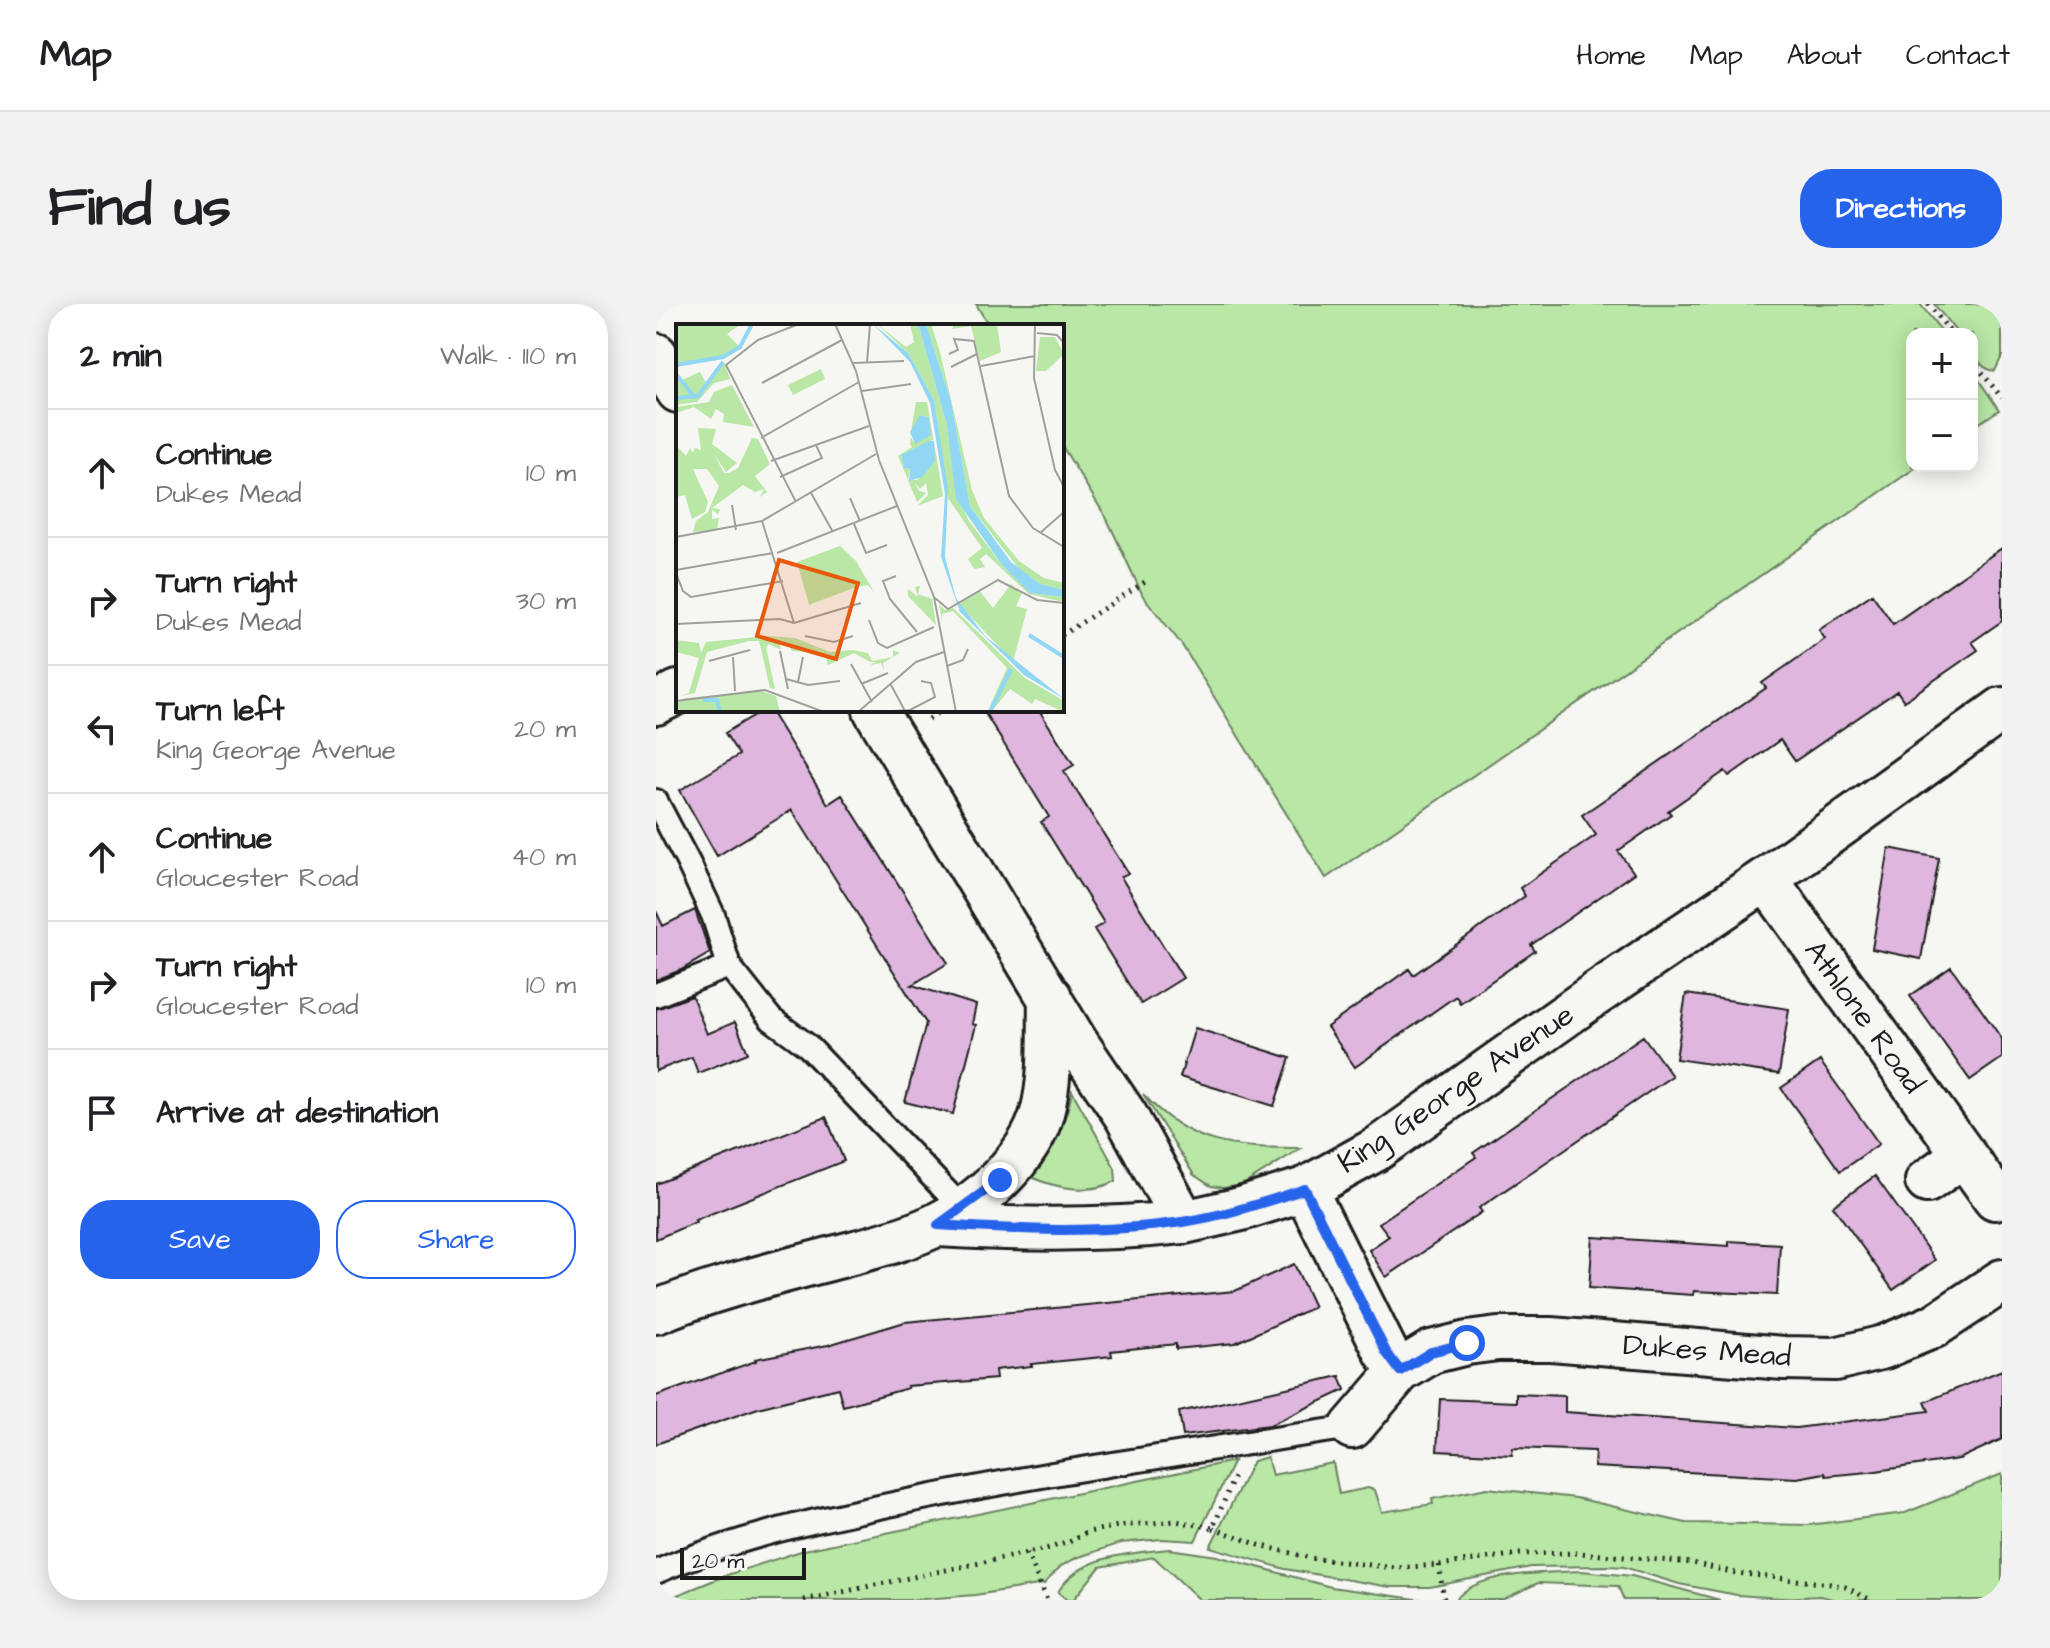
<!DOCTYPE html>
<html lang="en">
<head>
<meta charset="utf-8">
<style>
	body { margin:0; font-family:"Architects Daughter",sans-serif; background:#f2f2f2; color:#202124 }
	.controls { position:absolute; right:24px; top:24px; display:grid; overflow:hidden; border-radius:16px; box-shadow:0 4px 20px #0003 }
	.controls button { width:72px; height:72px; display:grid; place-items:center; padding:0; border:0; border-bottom:2px solid #e0e0e0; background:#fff; color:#202124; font:40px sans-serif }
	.scale { position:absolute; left:24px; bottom:20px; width:126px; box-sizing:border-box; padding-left:8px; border:4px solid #1c1c1c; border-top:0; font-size:22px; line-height:28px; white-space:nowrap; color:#1c1c1c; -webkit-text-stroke:6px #f6f6f2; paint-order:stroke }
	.stop { position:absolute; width:24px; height:24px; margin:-18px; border:6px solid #2563eb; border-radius:50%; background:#fff }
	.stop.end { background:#2563eb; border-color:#fff; box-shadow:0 2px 8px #0008 }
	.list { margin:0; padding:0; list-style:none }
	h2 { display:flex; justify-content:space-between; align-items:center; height:104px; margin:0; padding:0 32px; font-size:34px }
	h2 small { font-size:26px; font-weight:400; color:#757577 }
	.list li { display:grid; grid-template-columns:52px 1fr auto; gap:24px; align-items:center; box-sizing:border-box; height:128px; padding:0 32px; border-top:2px solid #e0e0e0 }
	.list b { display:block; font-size:30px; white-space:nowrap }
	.list p { margin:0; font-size:26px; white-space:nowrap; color:#757577 }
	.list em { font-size:26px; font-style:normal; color:#757577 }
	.actions { display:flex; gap:16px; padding:24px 32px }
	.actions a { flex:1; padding:18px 0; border:2px solid #2563eb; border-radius:32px; text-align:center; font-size:28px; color:#2563eb }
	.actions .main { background:#2563eb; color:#fff }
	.icon { flex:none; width:44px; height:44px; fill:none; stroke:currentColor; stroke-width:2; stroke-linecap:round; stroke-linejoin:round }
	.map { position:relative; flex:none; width:1346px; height:1296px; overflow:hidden; border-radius:32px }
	header { display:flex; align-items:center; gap:48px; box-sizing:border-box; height:112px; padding:0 40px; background:#fff; border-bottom:2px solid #e0e0e0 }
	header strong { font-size:38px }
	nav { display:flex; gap:44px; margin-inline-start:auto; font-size:28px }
	.intro { display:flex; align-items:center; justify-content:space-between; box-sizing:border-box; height:192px; padding:0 48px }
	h1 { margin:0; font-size:56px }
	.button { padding:20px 36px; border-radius:32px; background:#2563eb; color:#fff; font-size:28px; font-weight:700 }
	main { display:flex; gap:48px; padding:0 48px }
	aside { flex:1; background:#fff; border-radius:32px; box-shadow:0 4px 20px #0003 }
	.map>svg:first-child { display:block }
	.green { fill:#b9e7a6; stroke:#6a8261; stroke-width:2 }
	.building { fill:#deb6de; stroke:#1c1c1c; stroke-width:2 }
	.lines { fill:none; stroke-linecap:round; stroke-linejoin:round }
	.lane-casing { stroke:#1c1c1c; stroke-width:28 }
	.street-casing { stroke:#1c1c1c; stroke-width:48 }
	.path { stroke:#1c1c1c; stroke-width:5; stroke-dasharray:2 6; stroke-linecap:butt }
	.lane { stroke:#f6f6f2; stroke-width:22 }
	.street { stroke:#f6f6f2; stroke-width:42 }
	.route { stroke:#2563eb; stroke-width:10 }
	.labels { text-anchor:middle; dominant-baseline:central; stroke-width:6; stroke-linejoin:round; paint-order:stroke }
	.street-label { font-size:30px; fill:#1c1c1c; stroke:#f6f6f2 }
	.inset-river { fill:none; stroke:#91d7f3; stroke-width:4 }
	.inset-road { fill:none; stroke:#9f9f9c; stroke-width:2 }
	.view { fill:#e8590c; fill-opacity:0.15; stroke:#e8590c; stroke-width:4 }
	.inset-edge { fill:none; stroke:#1c1c1c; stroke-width:4 }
</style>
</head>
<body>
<header>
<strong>Map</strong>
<nav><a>Home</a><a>Map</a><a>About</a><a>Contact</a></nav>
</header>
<div class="intro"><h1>Find us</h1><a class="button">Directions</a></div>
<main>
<aside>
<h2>2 min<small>Walk · 110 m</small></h2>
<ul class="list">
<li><svg class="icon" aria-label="ahead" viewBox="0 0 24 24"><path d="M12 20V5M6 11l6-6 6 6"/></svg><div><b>Continue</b><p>Dukes Mead</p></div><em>10 m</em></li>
<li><svg class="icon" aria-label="right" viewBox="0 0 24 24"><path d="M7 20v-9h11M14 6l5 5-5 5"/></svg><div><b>Turn right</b><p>Dukes Mead</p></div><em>30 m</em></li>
<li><svg class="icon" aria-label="left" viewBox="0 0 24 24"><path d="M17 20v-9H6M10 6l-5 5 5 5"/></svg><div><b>Turn left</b><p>King George Avenue</p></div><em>20 m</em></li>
<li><svg class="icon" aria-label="ahead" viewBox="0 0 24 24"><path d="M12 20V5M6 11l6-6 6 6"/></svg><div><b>Continue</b><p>Gloucester Road</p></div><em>40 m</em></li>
<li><svg class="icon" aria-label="right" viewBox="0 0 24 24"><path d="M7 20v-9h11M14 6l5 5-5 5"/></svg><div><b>Turn right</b><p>Gloucester Road</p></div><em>10 m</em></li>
<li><svg class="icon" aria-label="arrive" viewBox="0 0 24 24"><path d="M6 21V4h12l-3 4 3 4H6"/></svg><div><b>Arrive at destination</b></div></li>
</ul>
<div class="actions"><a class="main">Save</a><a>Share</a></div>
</aside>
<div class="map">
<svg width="1346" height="1296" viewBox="0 0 1346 1296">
	<rect width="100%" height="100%" fill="#f6f6f2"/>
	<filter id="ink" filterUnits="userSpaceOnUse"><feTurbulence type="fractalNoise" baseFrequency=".0125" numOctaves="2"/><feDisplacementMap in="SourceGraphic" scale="16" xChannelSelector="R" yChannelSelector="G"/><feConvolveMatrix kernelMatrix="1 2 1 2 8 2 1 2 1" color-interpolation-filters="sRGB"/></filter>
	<g filter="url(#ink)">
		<path class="green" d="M 320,0 L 1264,0 L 1288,30 L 1256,30 L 1256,162 L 1262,162 L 670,574 L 526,341 L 487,292 L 451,215 L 406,142 L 406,22 L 333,22 Z
			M 1278,0 L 1346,0 L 1346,52 L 1339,67 C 1321,65 1316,46 1316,30 L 1302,30 Z
			M 1316,66 L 1343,106 L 1316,124 Z
			M 416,787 L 459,864 L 460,877 C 434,891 398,884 373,872 C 393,844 411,821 416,787 Z
			M 487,790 C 535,843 578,844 645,844 L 587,881 L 567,884 L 555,882 L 538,871 Z
			M 611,1153 L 616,1171 L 677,1159 L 683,1190 L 712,1184 L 719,1186 L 726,1208 L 777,1200 L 776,1195 L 831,1184 L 920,1194 L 1030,1219 L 1152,1221 L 1249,1209 L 1346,1170 L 1346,1296 L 1181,1296 L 1164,1292 L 1125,1294 L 1081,1291 L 1023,1280 L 968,1263 L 952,1262 L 875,1263 L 774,1283 L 734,1283 L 629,1265 L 554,1243 L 597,1157 Z
			M 578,1157 L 539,1237 L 506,1235 L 465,1239 L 420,1254 L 405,1262 L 388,1280 L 319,1291 L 256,1296 L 9,1296 L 71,1271 L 148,1246 Z
			M 513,1245 L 561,1252 L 675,1283 L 766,1296 L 544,1296 L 498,1253 L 444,1263 L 417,1296 L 411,1296 L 402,1288 C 424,1251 475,1249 513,1245 Z
			M 925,1267 L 976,1272 L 1064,1296 L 968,1296 L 962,1282 L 882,1279 L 846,1296 L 800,1296 C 819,1267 892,1269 925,1267 Z"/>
		<path class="building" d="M 1346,244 L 1346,317 L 1316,338 L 1322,346 L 1248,397 L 1241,387 L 1139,457 L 1124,436 L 1073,472 L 1069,467 L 1012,507 L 1015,510 L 962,547 L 978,569 L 875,641 L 879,647 L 804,699 L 800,692 L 699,763 L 671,723 L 753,665 L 757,671 L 869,592 L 864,584 L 940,531 L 926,511 L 1110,384 L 1106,379 L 1169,335 L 1163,326 L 1216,290 L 1237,320 Z
			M 107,406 L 114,406 L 172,500 L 186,491 L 292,659 L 256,681 L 320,701 L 316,720 L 320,721 L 297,810 L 249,798 L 270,719 L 136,506 L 61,552 L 24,486 L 83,451 L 69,429 Z
			M 327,406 L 383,406 L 418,461 L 408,467 L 472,569 L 465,573 L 527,674 L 485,700 L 438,625 L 448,619 L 385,518 L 393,513 Z
			M 1233,544 L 1283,554 L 1265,655 L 1216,645 Z
			M 39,606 L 54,649 L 25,666 L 0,676 L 0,607 L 7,622 Z
			M 1295,663 L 1346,735 L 1346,754 L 1314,776 L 1254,692 Z
			M 1030,690 L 1133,705 L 1123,770 L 1020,755 Z
			M 36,692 L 51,730 L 79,718 L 92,749 L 42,769 L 36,753 L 0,767 L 0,705 Z
			M 539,724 L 634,754 L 618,802 L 524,773 Z
			M 987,732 L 1016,772 L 823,904 L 826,908 L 730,973 L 713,946 L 733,932 L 723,919 L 820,853 L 817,849 Z
			M 1164,757 L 1223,840 L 1184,867 L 1125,784 Z
			M 170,813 L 188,857 L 39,916 L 40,918 L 0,935 L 0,880 Z
			M 1219,872 L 1279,956 L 1237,986 L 1177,902 Z
			M 937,933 L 1073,942 L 1073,937 L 1124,940 L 1121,991 L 1038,987 L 1037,991 L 933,984 Z
			M 638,960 L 658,1003 L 579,1039 L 520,1045 L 520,1040 L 455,1047 L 456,1052 L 375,1060 L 376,1062 L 339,1066 L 340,1075 L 251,1082 L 252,1084 L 187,1102 L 182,1084 L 102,1104 L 0,1140 L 0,1092 L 100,1057 L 99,1055 L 172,1041 L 249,1018 L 579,987 Z
			M 1346,1066 L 1346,1135 L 1303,1155 L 1213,1168 L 1170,1172 L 1169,1169 L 1141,1174 L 938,1163 L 939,1147 L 857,1144 L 856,1151 L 781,1147 L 784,1095 L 860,1098 L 860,1090 L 909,1092 L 909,1108 L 1140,1124 L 1273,1107 L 1269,1098 Z
			M 684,1072 L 689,1086 L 614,1121 L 527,1132 L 523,1108 Z"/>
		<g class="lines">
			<defs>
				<path id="lane" d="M 0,497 L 32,558 L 57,611 L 73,662 L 115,715 L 152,742 L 306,904
					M 0,691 L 73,662
					M 0,1268 C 81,1232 166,1215 252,1197 C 399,1167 548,1146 696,1123"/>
				<path id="street" d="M 0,51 L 22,87
					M 0,399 L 22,388
					M 219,406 L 420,738 L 470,812 L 528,918 L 585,905 L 649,885 L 721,845 L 934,694 L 1110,575 L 1346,405
					M 1110,575 L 1339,894
					M 1271,877 L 1307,851
					M 649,885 L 730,1048 L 744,1067 L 696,1123
					M 282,921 C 364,926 446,927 528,918
					M 0,1008 C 58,984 121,969 181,953 C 214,944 249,936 280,921 C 322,901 374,854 386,809 C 396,772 393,730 394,693
					M 744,1067 L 775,1048 L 811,1039 L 842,1035 L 895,1035 L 1128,1054 L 1179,1055 L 1228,1043 L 1278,1022 L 1346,977"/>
			</defs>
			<use href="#lane" class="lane-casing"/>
			<use href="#street" class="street-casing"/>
			<path class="path" d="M 1272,0 L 1296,30
				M 1316,56 L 1346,94
				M 406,331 L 492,276
				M 273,415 L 287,406
				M 557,1224 L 603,1241 L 654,1254 L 739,1264 L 783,1261 L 863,1250 L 923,1249 L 1037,1259 L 1080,1269 L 1174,1280 L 1189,1283 L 1215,1296
				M 371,1249 L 391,1296
				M 783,1261 L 788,1296
				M 148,1296 L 390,1245 L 413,1238 L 432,1228 L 462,1222 L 520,1217 L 557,1224 L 578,1173"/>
			<use href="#lane" class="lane"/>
			<use href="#street" class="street"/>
		</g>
	</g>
	<g class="lines" filter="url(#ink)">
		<path class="route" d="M 344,876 L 282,921 C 362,926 446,930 526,918 C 568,912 609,898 649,885 L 730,1048 L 744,1067 L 775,1048 L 811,1039"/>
	</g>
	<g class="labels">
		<g class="street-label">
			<text transform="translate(1208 713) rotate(54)">Athlone Road</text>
			<text transform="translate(800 785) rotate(-34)">King George Avenue</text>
			<text transform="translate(1051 1047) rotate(4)">Dukes Mead</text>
		</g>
	</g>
	<g transform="translate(20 20)">
		<rect width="388" height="388" fill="#f6f6f2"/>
		<path d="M 0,0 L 65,0 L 51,10 L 64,23 L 47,33 L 0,43 ZM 201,0 L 230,23 L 238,18 L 234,0 L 242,0 L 271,101 L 281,172 L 293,197 L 326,241 L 355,269 L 388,273 L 388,278 L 353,270 L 310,230 L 304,235 L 309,243 L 298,245 L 292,235 L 306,224 L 272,174 L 258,76 L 232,29 ZM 250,0 L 255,0 L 264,28 L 296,166 L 308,194 L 343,237 L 368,254 L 388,259 L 388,266 L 364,260 L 344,246 L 294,182 L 275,77 ZM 278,0 L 321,0 L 325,28 L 304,37 L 295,2 L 276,5 ZM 364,13 L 379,13 L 388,30 L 370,47 L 360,47 ZM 48,38 L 54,55 L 38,59 L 21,78 L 0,81 L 0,50 L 6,56 L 24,48 L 30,59 ZM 145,45 L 149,55 L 117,71 L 112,61 ZM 56,61 L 78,103 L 47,98 L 48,90 L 40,85 L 35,95 L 18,83 L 0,89 L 0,83 L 33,78 L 38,68 ZM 240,78 L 251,78 L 267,172 L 241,182 L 252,171 L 250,159 L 244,165 L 239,159 L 243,167 L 250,169 L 241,178 L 222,132 L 236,123 L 234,120 L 235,113 L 238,119 L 253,107 L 253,94 L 245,91 L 235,107 ZM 257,116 L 258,138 L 241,156 L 232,156 L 234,145 L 228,144 L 225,131 ZM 22,104 L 40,105 L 36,120 L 61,139 L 50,148 L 38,130 L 48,149 L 53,149 L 62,144 L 76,114 L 82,115 L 94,140 L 79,152 L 91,168 L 84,173 L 88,165 L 79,168 L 67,161 L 36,184 L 44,185 L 42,190 L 36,186 L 36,195 L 43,194 L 41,206 L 17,208 L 20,197 L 32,188 L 43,162 L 31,145 L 17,145 L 32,178 L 29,188 L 16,195 L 9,171 L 0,173 L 0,121 L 10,132 L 14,124 L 17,129 L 19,124 L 25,126 ZM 164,222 L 180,237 L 198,268 L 192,261 L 180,263 L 133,281 L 121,238 ZM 335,260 L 346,269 L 340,282 L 351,285 L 337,338 L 283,280 L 303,266 L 317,284 ZM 244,262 L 242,270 L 256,275 L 260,301 L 232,272 L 232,265 L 242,273 L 239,263 ZM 263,280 L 269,286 L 277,284 L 349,354 L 388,377 L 388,388 L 359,375 L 356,380 L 334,365 L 315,388 L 326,361 L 311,388 L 331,344 L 277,287 L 266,290 L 266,297 ZM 91,312 L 119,314 L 154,328 L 176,326 L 192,329 L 196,337 L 217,333 L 217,326 L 224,329 L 207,339 L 208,346 L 205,339 L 194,341 L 200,338 L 194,338 L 178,329 L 152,341 L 150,334 L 138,328 L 116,327 L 111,318 L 103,318 L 105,326 L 93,320 L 90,323 L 99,365 L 94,364 L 83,317 L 73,317 L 31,328 L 19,369 L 5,372 L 13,369 L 23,334 L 0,328 L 0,316 L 23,319 L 25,329 L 30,318 ZM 85,367 L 115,377 L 100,372 L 104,388 L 0,388 L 0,378 L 9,374 Z" fill="#b9e7a6" fill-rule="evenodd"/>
		<path d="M 197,0 L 232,29 L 258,76 L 272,166 L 269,233 L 280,274 L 309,312 L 388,375 L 348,351 L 284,288 L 265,233 L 269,170 L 254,79 L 234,38 ZM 242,0 L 250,0 L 275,77 L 294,182 L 335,238 L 364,260 L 388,266 L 388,273 L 354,269 L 326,241 L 280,175 L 271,101 ZM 244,91 L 253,94 L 255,111 L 239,120 L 234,108 ZM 253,117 L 258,117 L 259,137 L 246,153 L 233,157 L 234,145 L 228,144 L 225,131 Z" fill="#91d7f3"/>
		<path class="inset-river" d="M 0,41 L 47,33 L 64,23 L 76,0M 0,50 L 19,74M 0,74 L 22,72 L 47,38M 353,311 L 388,333M 27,376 L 41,376 L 44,388M 314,388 L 335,345"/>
		<path class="inset-road" d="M 159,0 L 180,47 L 203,136 L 258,273 L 280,388M 359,0 L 358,54 L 379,146 L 388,163M 361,9 L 381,11 L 388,19M 273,30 L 282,26 L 278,15 L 298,17 L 333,172 L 357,204 L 388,223M 177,39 L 228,37M 191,39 L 194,0M 305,42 L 359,32M 275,43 L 301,30M 86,59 L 166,16M 186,67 L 235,60M 85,114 L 183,58M 95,137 L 193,102M 104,153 L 146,134 L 140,121M 135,169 L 157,208M 174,174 L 184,197M 120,178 L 50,41 L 82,16 L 123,0M 56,181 L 60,206M 86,197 L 118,299 L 185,279M 178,200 L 190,229 L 211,221M 364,209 L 388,188M 0,213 L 86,197 L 200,130M 101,229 L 221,182M 0,246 L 97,229M 0,249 L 7,267 L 15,273 L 107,257M 220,252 L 207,257 L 214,275 L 241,308M 259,274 L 272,285 L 322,256 L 361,276 L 388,279M 193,296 L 202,319 L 211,324 L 258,303M 0,300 L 104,295 L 118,299M 129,312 L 158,318 L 177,312M 104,327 L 112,365M 57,333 L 59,367M 33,337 L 74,326M 175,340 L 196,378M 271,342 L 287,336 L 292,325M 110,355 L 132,361 L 164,357M 122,358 L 127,333M 185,360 L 212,349M 215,361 L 229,387M 0,377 L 89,366 L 148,388M 182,388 L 240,338 L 268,328M 200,388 L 234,386 L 259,373 L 255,359 L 245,357"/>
		<path class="view" d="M 103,236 L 182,259 L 160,335 L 81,312 Z"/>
		<rect width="388" height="388" class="inset-edge"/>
	</g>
</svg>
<div class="controls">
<button>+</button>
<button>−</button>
</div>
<div class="scale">20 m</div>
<div class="stop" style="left:811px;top:1039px"></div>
<div class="stop end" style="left:344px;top:876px"></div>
</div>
</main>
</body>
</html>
